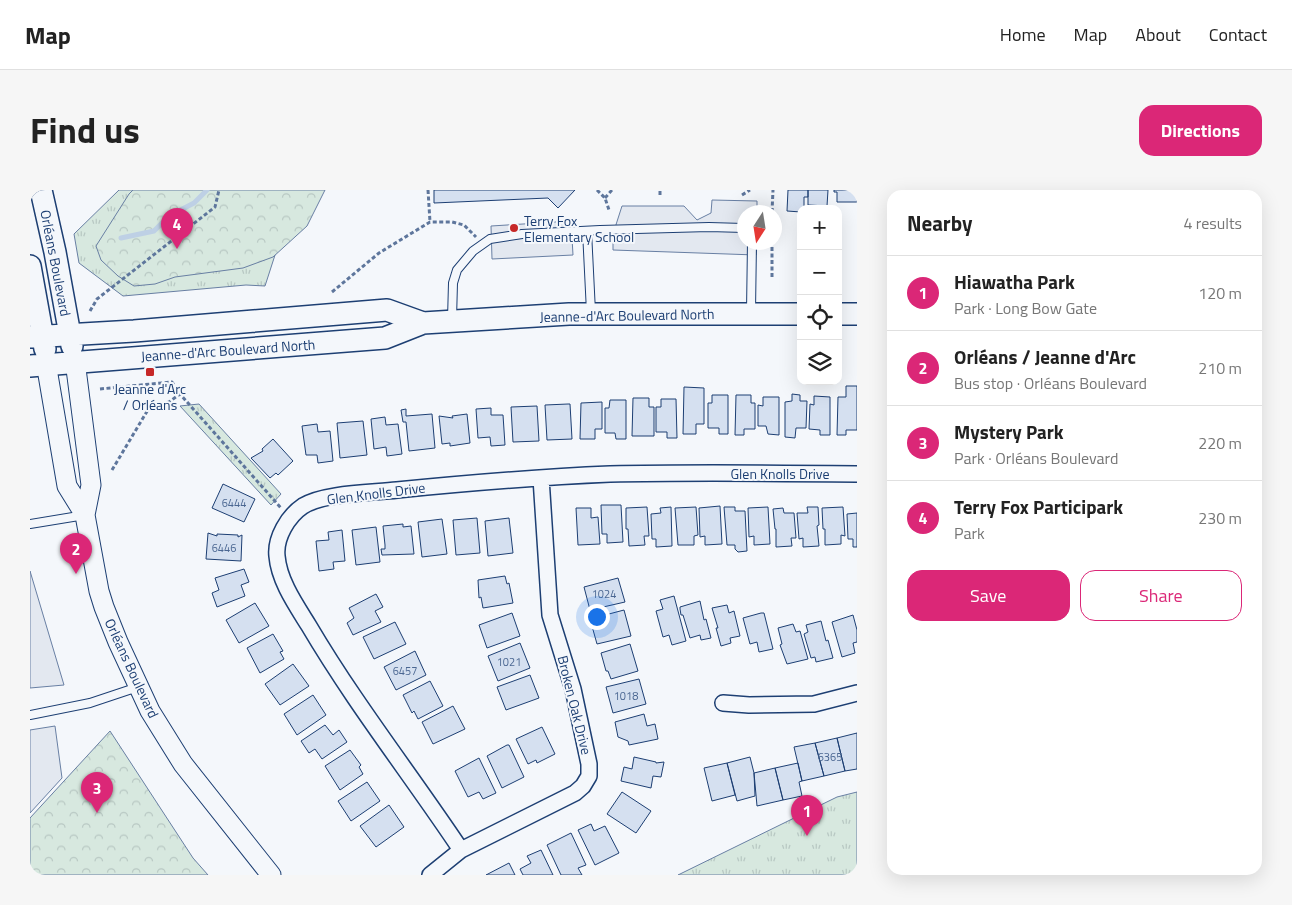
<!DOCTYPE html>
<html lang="en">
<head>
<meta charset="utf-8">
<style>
	body { margin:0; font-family:"Titillium Web",sans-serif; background:#f6f6f6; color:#222 }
	.controls { position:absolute; right:15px; top:15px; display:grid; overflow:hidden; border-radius:10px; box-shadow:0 5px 20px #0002 }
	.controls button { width:45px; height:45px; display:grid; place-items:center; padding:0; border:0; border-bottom:1px solid #e0e0e0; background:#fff; color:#222; font:25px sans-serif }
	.compass { position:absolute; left:707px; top:15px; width:45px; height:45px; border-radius:50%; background:#fff; box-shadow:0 5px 20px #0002; rotate:192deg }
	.you { position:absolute; left:566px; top:426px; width:18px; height:18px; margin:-12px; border:4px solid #fff; border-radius:50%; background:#1a73e8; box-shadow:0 0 0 8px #1a73e833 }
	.badge { display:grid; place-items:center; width:32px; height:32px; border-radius:50%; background:#db2777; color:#fff; font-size:16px; font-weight:700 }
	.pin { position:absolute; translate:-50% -41px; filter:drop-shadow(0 1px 2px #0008) }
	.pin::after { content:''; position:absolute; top:26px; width:18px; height:15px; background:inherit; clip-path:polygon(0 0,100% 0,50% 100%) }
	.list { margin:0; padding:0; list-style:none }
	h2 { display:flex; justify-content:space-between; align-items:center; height:65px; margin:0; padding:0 20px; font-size:21px }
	h2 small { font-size:16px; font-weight:400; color:#767676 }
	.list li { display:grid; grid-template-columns:32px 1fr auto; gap:15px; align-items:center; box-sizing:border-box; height:75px; padding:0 20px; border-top:1px solid #e0e0e0 }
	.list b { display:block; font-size:19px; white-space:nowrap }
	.list p { margin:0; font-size:16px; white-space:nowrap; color:#767676 }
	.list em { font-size:16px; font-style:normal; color:#767676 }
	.actions { display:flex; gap:10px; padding:15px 20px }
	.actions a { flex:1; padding:11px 0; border:1px solid #db2777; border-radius:15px; text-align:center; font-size:18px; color:#db2777 }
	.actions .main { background:#db2777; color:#fff }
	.icon { flex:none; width:28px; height:28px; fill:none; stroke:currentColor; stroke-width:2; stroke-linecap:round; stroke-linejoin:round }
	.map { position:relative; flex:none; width:827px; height:685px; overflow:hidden; border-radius:15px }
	header { display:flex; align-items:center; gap:30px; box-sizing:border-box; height:70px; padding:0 25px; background:#fff; border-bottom:1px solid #e0e0e0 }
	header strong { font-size:24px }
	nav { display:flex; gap:28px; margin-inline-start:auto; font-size:18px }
	.intro { display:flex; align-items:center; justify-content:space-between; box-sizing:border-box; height:120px; padding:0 30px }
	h1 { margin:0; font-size:35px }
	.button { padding:12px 22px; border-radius:15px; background:#db2777; color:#fff; font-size:18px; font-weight:700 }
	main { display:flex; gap:30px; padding:0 30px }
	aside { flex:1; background:#fff; border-radius:15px; box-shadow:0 5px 20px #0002 }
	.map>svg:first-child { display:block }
	.grass { fill:url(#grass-tufts); stroke:#687fa3 }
	.forest { fill:url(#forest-crowns); stroke:#687fa3 }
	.parking { fill:#e3e8f0; stroke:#687fa3 }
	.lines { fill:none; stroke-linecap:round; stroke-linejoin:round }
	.stream { stroke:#bed0e5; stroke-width:5 }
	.building { fill:#d5e0f0; stroke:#1d3f73 }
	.service-casing { stroke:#1d3f73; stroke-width:10 }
	.minor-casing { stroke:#1d3f73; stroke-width:18 }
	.tertiary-casing { stroke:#1d3f73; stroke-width:21 }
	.secondary-casing { stroke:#1d3f73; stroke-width:24 }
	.path { stroke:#5e769c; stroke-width:3; stroke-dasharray:4 2.5; stroke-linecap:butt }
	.service { stroke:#f4f7fb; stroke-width:8 }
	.minor { stroke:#f4f7fb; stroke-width:15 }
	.tertiary { stroke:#f4f7fb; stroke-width:19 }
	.secondary { stroke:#f4f7fb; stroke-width:21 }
	.poi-dot { fill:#c62828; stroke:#f4f7fb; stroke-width:2 }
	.labels { text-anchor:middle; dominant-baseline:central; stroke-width:4; stroke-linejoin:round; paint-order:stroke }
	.number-label { font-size:11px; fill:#4b6792 }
	.poi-label { font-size:14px; fill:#1d3f73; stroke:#f4f7fb; text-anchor:start }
	.street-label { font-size:14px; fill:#1d3f73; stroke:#f4f7fb }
</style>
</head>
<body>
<header>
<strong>Map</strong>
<nav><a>Home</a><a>Map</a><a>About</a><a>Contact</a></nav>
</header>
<div class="intro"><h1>Find us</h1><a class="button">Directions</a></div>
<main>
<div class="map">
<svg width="827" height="685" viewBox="0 0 827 685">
	<defs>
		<pattern id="grass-tufts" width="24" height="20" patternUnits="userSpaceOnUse" patternTransform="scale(1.25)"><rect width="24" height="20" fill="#d7e8df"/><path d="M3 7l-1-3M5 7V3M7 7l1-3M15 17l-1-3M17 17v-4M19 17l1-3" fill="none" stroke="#b8c8c3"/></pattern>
		<pattern id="forest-crowns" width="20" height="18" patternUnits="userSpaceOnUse" patternTransform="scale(1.25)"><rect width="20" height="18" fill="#d7e8df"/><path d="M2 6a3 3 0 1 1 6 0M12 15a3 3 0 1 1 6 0" fill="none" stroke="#b8c8c3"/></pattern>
	</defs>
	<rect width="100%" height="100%" fill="#f4f7fb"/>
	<path class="grass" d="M 89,0 L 266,0 L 235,96 L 216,95 L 93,106 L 49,73 L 44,44 Z
		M 169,214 L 251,304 L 241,315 L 150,216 Z
		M 827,602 L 827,685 L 648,685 L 807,607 Z"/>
	<path class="forest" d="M 103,0 L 295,0 L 277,36 L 243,67 L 213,78 L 145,87 L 125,94 L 104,96 L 88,86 L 71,70 L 66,56 L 99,4 Z
		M 80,541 L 163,668 L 178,685 L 0,685 L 0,628 Z"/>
	<path class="parking" d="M 682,10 L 727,11 L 727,22 L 714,22 L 714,52 L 727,53 L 726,65 L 583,60 L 583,44 L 592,16 L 654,16 L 667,30 L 681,23 Z
		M 541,31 L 543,65 L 462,69 L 461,36 Z
		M 0,381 L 34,495 L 0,498 Z
		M 25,536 L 32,588 L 0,623 L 0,540 Z"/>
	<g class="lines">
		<path class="stream" d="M 91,48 L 124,41 L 139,26 L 164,13 L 177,0"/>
	</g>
	<path class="building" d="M 404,0 L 545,0 L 528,18 L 518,8 L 404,13 Z
		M 758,0 L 778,0 L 778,7 L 774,7 L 774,19 L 771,19 L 771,22 L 757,21 Z
		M 778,0 L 798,0 L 797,16 L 778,15 Z
		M 804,0 L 827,0 L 827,12 L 807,12 L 807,2 L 804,2 Z
		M 816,196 L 827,196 L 827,240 L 816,240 L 816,245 L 807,245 L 808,207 L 816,207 Z
		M 654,197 L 674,198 L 674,234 L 666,234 L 666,244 L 653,244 Z
		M 762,204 L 770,205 L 770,211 L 777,211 L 776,238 L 766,238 L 765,248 L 755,247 L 755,212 L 762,211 Z
		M 682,205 L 698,205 L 698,244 L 689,244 L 689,238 L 678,238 L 678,213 L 682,213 Z
		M 706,205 L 721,205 L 721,213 L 725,213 L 725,239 L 714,239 L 714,245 L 705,245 Z
		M 784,206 L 800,207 L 800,245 L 790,245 L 790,240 L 779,239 L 780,214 L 784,215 Z
		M 733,207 L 749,207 L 749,245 L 738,244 L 736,236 L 728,236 L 728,215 L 733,216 Z
		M 603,208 L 619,208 L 619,217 L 624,217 L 624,246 L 602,246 Z
		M 631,209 L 646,209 L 647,248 L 637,248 L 637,242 L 626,242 L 626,217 L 631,217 Z
		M 580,210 L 596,210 L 596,249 L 586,249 L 585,243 L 575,243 L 575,218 L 579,218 Z
		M 572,212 L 572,239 L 565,239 L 565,249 L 550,249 L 551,213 Z
		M 538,214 L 540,214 L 542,249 L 517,250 L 515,215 Z
		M 507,216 L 509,251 L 483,252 L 481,217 Z
		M 461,218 L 461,225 L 473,225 L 475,255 L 461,256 L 460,247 L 448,248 L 446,219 Z
		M 376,219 L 376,226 L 402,224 L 405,258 L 379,261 L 376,232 L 373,232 L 371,220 Z
		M 437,224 L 440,253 L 420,256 L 420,253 L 412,254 L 409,226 L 423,228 L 422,226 Z
		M 355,227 L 356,235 L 368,234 L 372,264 L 357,266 L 356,257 L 344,259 L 341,229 Z
		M 333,231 L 337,265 L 310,268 L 307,233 Z
		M 287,234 L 288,242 L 300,241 L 303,271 L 288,273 L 287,265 L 276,265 L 272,236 Z
		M 243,249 L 263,271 L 248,285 L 246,283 L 240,288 L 221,268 L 233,261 L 232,259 Z
		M 193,294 L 225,309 L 214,332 L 182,318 Z
		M 571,315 L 591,315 L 593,352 L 577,353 L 577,344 L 572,344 Z
		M 690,316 L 692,354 L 675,355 L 675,346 L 670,347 L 669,318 Z
		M 617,317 L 619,346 L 614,346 L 615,355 L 599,356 L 598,339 L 596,339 L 596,318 Z
		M 641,317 L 642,356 L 626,357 L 626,349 L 622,349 L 621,324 L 631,323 L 630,318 Z
		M 666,317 L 668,345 L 664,346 L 664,355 L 648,355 L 645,318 Z
		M 694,317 L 705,317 L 705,321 L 715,321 L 717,361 L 708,362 L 705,359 L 705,355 L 697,355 Z
		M 738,317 L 740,354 L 724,355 L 724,346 L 719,347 L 718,318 Z
		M 777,317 L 788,317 L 789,335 L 787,336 L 789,356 L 773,357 L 773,348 L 769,349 L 767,323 L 778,323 Z
		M 813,317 L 815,346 L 811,345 L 811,354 L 795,355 L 795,339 L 793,339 L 792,318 Z
		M 546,318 L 561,318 L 561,328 L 568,327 L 570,354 L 548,355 Z
		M 753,318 L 754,323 L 764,323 L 766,348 L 761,348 L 762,356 L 746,357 L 746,339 L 745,339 L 743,319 Z
		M 827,323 L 827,357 L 823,357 L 823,349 L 818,349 L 817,324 Z
		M 447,328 L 450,363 L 426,365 L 423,330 Z
		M 479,328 L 483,363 L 458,366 L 455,331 Z
		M 412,329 L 417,364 L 392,367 L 388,332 Z
		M 373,334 L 373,337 L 381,336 L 384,364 L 352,365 L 351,359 L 355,359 L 355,355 L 353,336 Z
		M 346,337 L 350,372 L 326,375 L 322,340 Z
		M 312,340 L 315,371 L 303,372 L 304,379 L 289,381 L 286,351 L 299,350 L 298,342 Z
		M 178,343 L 187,346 L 187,344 L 208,345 L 208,347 L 212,345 L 211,371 L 176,369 Z
		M 214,379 L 219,392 L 211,395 L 215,406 L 187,417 L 182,403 L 189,400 L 185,388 Z
		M 475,386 L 477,394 L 479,393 L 483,413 L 453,418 L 451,407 L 449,408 L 448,390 Z
		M 588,388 L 595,412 L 560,420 L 554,397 Z
		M 346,404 L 353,417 L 345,421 L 351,432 L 323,445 L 317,433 L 324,428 L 319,418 Z
		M 644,406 L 656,451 L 642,455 L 639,445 L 633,447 L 626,421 L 633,419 L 630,410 Z
		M 670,411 L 674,430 L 676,429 L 681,448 L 671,450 L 670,445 L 660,448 L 653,425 L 651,425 L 650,419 L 650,417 Z
		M 225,413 L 239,436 L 209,453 L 196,430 Z
		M 697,415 L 699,423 L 704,421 L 710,446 L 700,448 L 701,453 L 691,456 L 686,438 L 688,438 L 682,418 Z
		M 594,420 L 601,446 L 567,454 L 560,429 Z
		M 482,423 L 490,446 L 457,458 L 449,435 Z
		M 731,423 L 734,423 L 743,459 L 729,462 L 727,452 L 720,454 L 713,428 Z
		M 823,425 L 827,440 L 827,452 L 823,453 L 825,463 L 812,467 L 802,432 Z
		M 791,431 L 796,451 L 798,450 L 803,468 L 786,472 L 785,467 L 781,468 L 774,444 L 778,442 L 776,435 Z
		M 365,432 L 376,454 L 344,469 L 333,447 Z
		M 763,434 L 766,442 L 770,441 L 778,469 L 757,474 L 750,455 L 752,454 L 748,438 Z
		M 243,444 L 253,461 L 250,462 L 254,469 L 230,483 L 217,458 Z
		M 490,453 L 500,478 L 468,491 L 458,466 Z
		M 600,454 L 608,481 L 581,489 L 578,481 L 576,481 L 571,463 Z
		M 385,461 L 396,485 L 366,500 L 354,477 Z
		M 263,474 L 279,496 L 250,515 L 235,494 Z
		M 500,485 L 509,508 L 476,520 L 467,497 Z
		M 609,489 L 616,514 L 583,523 L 576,497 Z
		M 400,491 L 413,516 L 388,529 L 384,521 L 382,523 L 373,505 Z
		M 283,505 L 296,525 L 267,545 L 254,524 Z
		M 423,516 L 435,539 L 403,554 L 392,532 Z
		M 614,524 L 617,536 L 625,534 L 628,549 L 599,555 L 598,551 L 588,547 L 585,532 Z
		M 295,535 L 303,545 L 309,540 L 317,552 L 292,569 L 285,559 L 279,563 L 271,551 Z
		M 512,537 L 525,564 L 507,573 L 506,570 L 498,574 L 486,549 Z
		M 827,543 L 827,579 L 815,581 L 807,548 Z
		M 807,548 L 815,581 L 794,586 L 785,553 Z
		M 785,553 L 794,586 L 772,591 L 764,557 Z
		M 477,555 L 479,555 L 494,587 L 472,598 L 457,566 Z
		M 320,560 L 331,575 L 329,577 L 333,584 L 310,600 L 295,576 Z
		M 604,567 L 626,572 L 626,573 L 634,572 L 631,587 L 623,586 L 621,598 L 591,591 L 594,577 L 602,579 Z
		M 720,567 L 724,583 L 725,606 L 707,611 L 697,573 Z
		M 449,568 L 466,603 L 453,609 L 449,602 L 438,607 L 425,581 Z
		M 697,573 L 705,605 L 682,611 L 674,578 Z
		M 768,573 L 772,591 L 769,592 L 772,606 L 753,610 L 745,578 Z
		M 745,578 L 753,610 L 727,616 L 724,583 Z
		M 337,592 L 350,611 L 321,631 L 308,611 Z
		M 592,602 L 621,621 L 606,643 L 577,624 Z
		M 359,615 L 374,637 L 346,657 L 330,636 Z
		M 561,634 L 564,641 L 575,636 L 589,663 L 565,675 L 548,640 Z
		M 541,643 L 556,675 L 548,678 L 552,685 L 531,685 L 517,655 Z
		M 511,660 L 523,685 L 493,685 L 490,679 L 501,673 L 497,666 Z
		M 479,673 L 485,685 L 456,685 Z"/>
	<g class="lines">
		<defs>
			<path id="service" d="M 557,41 L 561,122
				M 721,121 L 722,52
				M 422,129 L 423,93 L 427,80 L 443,61 L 460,49 L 492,44 L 570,40 L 679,37 L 714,38
				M 0,334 L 55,325
				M 0,525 L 60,513 L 108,497"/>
			<path id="minor" d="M 693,513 L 719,515 L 784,514 L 827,503
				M 431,660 C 381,585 325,514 279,436 C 266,415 249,391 247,366 C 245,348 258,326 273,316 C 294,303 341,303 367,300 C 438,293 509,287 580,284 C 662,282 745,283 827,284
				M 400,685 L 431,660 L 545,603 L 553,596 L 559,586 L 559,574 L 543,499 L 520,425 L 511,288"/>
			<path id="tertiary" d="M 45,171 L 61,295 L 55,325
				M 16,173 L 37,296 L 55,325 L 69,401 L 74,417 L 88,452 L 120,521 L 153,574 L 241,685"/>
			<path id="secondary" d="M 11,0 L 25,62 L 42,156
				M 0,76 L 15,159
				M 808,124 L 827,124
				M 0,147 L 104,141 L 357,120 L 393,133
				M 0,176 L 355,148 L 393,133 L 539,124 L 771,124"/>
		</defs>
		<use href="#service" class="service-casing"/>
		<use href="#minor" class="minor-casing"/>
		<use href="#tertiary" class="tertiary-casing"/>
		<use href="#secondary" class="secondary-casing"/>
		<path class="path" d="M 398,0 L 400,32
			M 567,0 L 575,8 L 579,20
			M 630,5 L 630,0
			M 712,5 L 720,0
			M 575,8 L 582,0
			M 742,22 L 743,0
			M 742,87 L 742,52
			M 302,102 L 349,63 L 400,32 L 422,32 L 434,35 L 446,47
			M 60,121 L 67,109 L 185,17 L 189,0
			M 70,199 L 142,192 L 150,204 L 251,318
			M 82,280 L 119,218 L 139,212 L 150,204"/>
		<use href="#service" class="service"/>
		<use href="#minor" class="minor"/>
		<use href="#tertiary" class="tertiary"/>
		<use href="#secondary" class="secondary"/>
	</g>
	<g class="poi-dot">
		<circle cx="484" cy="38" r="5"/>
		<rect x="115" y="177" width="10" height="10" rx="2.5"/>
	</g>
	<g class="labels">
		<g class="number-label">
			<text x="204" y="313">6444</text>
			<text x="194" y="358">6446</text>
			<text x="574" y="404">1024</text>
			<text x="479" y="472">1021</text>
			<text x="375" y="481">6457</text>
			<text x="596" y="506">1018</text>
			<text x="800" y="567">6365</text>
		</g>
		<g class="poi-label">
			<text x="494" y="30">Terry Fox<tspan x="494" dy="16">Elementary School</tspan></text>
			<text x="120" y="198" text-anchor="middle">Jeanne d'Arc<tspan x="120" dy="16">/ Orléans</tspan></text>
		</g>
		<g class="street-label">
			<text transform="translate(26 73) rotate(79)">Orléans Boulevard</text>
			<text transform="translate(597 125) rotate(-1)">Jeanne-d'Arc Boulevard North</text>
			<text transform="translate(198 160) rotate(-4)">Jeanne-d'Arc Boulevard North</text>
			<text x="750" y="283">Glen Knolls Drive</text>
			<text transform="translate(346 303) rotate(-7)">Glen Knolls Drive</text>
			<text transform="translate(102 478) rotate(65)">Orléans Boulevard</text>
			<text transform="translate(545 515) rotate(76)">Broken Oak Drive</text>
		</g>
	</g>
</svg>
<div class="controls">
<button>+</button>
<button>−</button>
<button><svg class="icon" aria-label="locate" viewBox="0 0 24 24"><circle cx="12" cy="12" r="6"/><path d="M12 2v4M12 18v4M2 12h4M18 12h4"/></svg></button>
<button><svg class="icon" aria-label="layers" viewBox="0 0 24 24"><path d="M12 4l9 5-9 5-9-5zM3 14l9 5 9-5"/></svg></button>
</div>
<svg class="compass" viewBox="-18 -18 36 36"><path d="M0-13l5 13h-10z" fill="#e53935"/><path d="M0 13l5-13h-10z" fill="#767676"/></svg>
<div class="you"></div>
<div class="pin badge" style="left:777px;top:646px">1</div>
<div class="pin badge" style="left:46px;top:384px">2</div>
<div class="pin badge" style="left:67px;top:623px">3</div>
<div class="pin badge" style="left:147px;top:59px">4</div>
</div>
<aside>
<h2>Nearby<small>4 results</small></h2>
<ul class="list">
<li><span class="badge">1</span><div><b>Hiawatha Park</b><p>Park · Long Bow Gate</p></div><em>120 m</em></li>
<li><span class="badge">2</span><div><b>Orléans / Jeanne d'Arc</b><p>Bus stop · Orléans Boulevard</p></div><em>210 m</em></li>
<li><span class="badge">3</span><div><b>Mystery Park</b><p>Park · Orléans Boulevard</p></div><em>220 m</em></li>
<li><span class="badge">4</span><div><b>Terry Fox Participark</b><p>Park</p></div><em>230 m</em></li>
</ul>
<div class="actions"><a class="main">Save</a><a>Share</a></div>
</aside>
</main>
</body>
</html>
